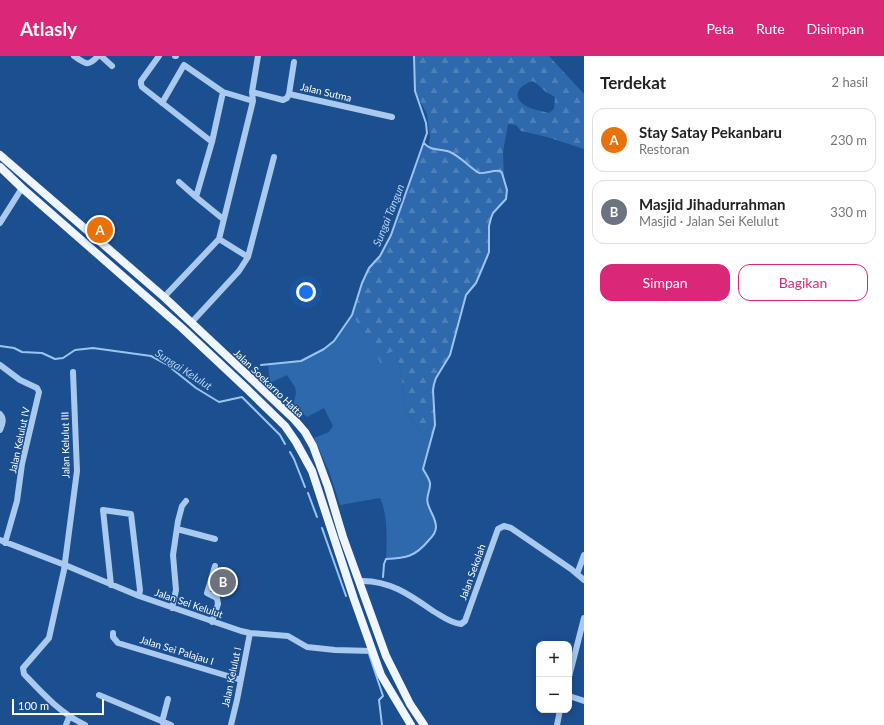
<!DOCTYPE html>
<html lang="id">
<head>
<meta charset="utf-8">
<style>
	body { margin:0; font-family:Lato,sans-serif; background:#f6f6f6; color:#222 }
	.controls { position:absolute; right:12px; bottom:12px; display:grid; overflow:hidden; border-radius:8px; box-shadow:0 2px 10px #0003 }
	.controls button { width:36px; height:36px; display:grid; place-items:center; padding:0; border:0; border-bottom:1px solid #e0e0e0; background:#fff; color:#222; font:20px sans-serif }
	.scale { position:absolute; left:12px; bottom:10px; width:92px; box-sizing:border-box; padding-left:4px; border:2px solid #fff; border-top:0; font-size:11px; line-height:14px; white-space:nowrap; color:#fff; -webkit-text-stroke:3px #1b4f8f; paint-order:stroke }
	.you { position:absolute; left:306px; top:236px; width:14px; height:14px; margin:-10px; border:3px solid #fff; border-radius:50%; background:#1a73e8; box-shadow:0 0 0 6px #1a73e833 }
	.badge { display:grid; place-items:center; width:26px; height:26px; border-radius:50%; background:#db2777; color:#fff; font-size:13px; font-weight:700 }
	.pin { position:absolute; translate:-50% -50%; border:2px solid #fff; box-shadow:0 1px 4px #0006 }
	.list { margin:0; padding:0; list-style:none }
	h2 { display:flex; justify-content:space-between; align-items:center; height:52px; margin:0; padding:0 16px; font-size:17px }
	h2 small { font-size:13px; font-weight:400; color:#767676 }
	.list li { display:grid; grid-template-columns:26px 1fr auto; gap:12px; align-items:center; box-sizing:border-box; height:64px; margin:0 8px 8px; padding:0 8px; border:1px solid #e0e0e0; border-radius:12px }
	.list b { display:block; font-size:15px; white-space:nowrap }
	.list p { margin:0; font-size:13px; white-space:nowrap; color:#767676 }
	.list em { font-size:13px; font-style:normal; color:#767676 }
	.actions { display:flex; gap:8px; padding:12px 16px }
	.actions a { flex:1; padding:9px 0; border:1px solid #db2777; border-radius:12px; text-align:center; font-size:14px; color:#db2777 }
	.actions .main { background:#db2777; color:#fff }
	.map { position:relative; flex:none; width:584px; height:669px; overflow:hidden }
	header { display:flex; align-items:center; gap:24px; box-sizing:border-box; height:56px; padding:0 20px; background:#db2777; color:#fff }
	header strong { font-size:19px }
	nav { display:flex; gap:22px; margin-inline-start:auto; font-size:14px }
	main { display:flex }
	aside { flex:1; background:#fff }
	.map>svg:first-child { display:block }
	.grass { fill:#2e69ad }
	.forest { fill:url(#forest-firs); fill-rule:evenodd }
	.lines { fill:none; stroke-linecap:round; stroke-linejoin:round }
	.stream { stroke:#9cc4f0; stroke-width:2 }
	.minor { stroke:#a9c9ee; stroke-width:6 }
	.major { stroke:#f0f6ff; stroke-width:8 }
	.labels { text-anchor:middle; dominant-baseline:central; stroke-width:3; stroke-linejoin:round; paint-order:stroke }
	.street-label { font-size:10px; fill:#fff; stroke:#1b4f8f }
	.water-label { font-size:11px; font-style:italic; fill:#b5d3f5; stroke:#1b4f8f }
</style>
</head>
<body>
<header>
<strong>Atlasly</strong>
<nav><a>Peta</a><a>Rute</a><a>Disimpan</a></nav>
</header>
<main>
<div class="map">
<svg width="584" height="669" viewBox="0 0 584 669">
	<defs>
		<pattern id="forest-firs" width="22" height="20" patternUnits="userSpaceOnUse"><rect width="22" height="20" fill="#2e69ad"/><path d="M5 1l3.5 6h-7zM16 11l3.5 6h-7z" fill="#4d80b9"/></pattern>
	</defs>
	<rect width="100%" height="100%" fill="#1b4f8f"/>
	<path class="grass" d="M 352,259 L 367,282 L 390,296 L 396,297 L 401,317 L 404,348 L 410,361 L 421,376 L 432,381 L 423,413 C 425,417 429,422 430,427 C 431,433 426,439 427,445 C 429,454 436,461 436,471 C 437,476 432,481 429,484 C 415,501 406,502 386,503 C 387,486 388,458 380,442 L 340,449 L 329,415 L 314,382 L 329,376 L 333,370 L 324,352 L 307,361 L 293,349 L 296,337 L 295,331 L 287,319 L 270,327 L 268,308 L 301,305 L 324,293 L 334,285 Z"/>
	<path class="forest" d="M 414,0 L 549,0 L 584,38 L 584,93 L 547,81 L 521,75 L 516,69 L 508,68 L 503,96 L 504,123 L 507,134 L 506,143 L 493,157 L 491,162 L 489,170 L 489,196 L 487,201 L 476,227 L 466,239 L 450,299 L 436,322 L 434,328 L 433,334 L 435,369 L 432,381 L 421,376 L 410,361 L 404,348 L 401,317 L 396,297 L 390,296 L 388,303 L 381,308 L 367,282 L 352,259 L 362,227 L 369,212 L 380,200 L 391,179 L 424,87 L 427,91 L 431,93 L 429,87 L 430,81 L 427,58 L 415,35 ZM 532,25 L 536,27 L 546,36 L 555,41 L 554,53 L 549,57 C 542,55 533,54 526,50 C 511,41 518,30 532,25 Z"/>
	<g class="lines">
		<path class="stream" d="M 0,290 L 14,292 L 22,296 L 42,297 L 55,303 L 63,302 L 75,294 L 93,292 L 151,300 L 166,308 L 196,332 L 219,346 L 242,341 L 280,379 L 285,388
			M 261,309 L 301,305 L 324,293 L 334,285 L 352,259 L 362,227 L 369,212 L 380,200 L 391,179 L 427,77 L 426,67 L 415,35 L 414,0
			M 290,396 L 294,403 L 305,431
			M 308,437 L 317,461
			M 322,472 L 346,540
			M 383,521 L 384,508 L 386,503 C 406,502 415,501 429,484 C 432,481 436,476 436,471 C 436,462 430,456 428,448 C 425,441 431,434 430,427 C 429,422 425,417 423,413 L 435,369 L 433,334 L 434,328 L 436,322 L 450,299 L 466,239 L 476,227 L 487,201 L 489,196 L 489,170 L 491,162 L 493,157 L 506,143 L 507,134 L 502,117 L 500,115 C 492,114 486,118 479,117 C 469,111 461,101 450,96 C 441,92 431,96 424,87
			M 369,598 L 383,640 L 379,644 L 382,669"/>
		<path class="minor" d="M 74,0 C 86,8 88,11 98,0
			M 101,0 L 112,10
			M 159,0 L 141,25 L 141,28 L 142,31 L 212,86 L 223,36 L 253,45
			M 175,0 L 176,0
			M 294,6 L 289,38 L 392,61
			M 252,36 L 283,44 L 287,42 L 289,38
			M 162,47 L 184,9 L 223,36
			M 212,86 L 196,141 L 223,163
			M 179,126 L 196,141
			M 0,167 L 22,132
			M 219,183 L 248,201
			M 164,241 L 219,183 L 253,45 L 252,36 L 258,0
			M 191,267 L 239,215 L 248,201 L 274,101
			M 0,309 L 20,324 L 37,332 L 39,336 L 22,408 L 17,445 L 5,487
			M 73,316 L 77,415 L 64,514 L 49,582 L 23,612 L 24,618 C 43,638 59,656 85,669
			M 0,358 C 5,363 2,369 0,374
			M 177,473 L 215,483
			M 0,484 L 65,509 L 139,540 L 241,575 L 250,577 L 288,580 L 307,591 L 335,594 L 372,595
			M 577,518 L 584,499
			M 360,525 C 389,524 410,539 433,555 C 442,560 450,567 461,568 L 465,565 L 498,473 L 504,470 L 511,472 L 571,513 L 584,524
			M 111,529 L 103,454 L 131,458 L 140,534 L 139,540
			M 172,552 L 176,534 L 173,499 L 178,465 L 182,450 L 186,445
			M 212,566 L 218,548 L 217,542 L 207,537 L 215,510
			M 113,577 L 113,581 L 118,587 L 241,624
			M 569,621 L 584,562
			M 99,639 L 171,669
			M 569,640 L 584,645
			M 162,666 L 168,643
			M 66,669 L 69,661
			M 231,669 L 237,644 L 250,577
			M 557,669 L 560,654"/>
		<path class="major" d="M 0,99 L 164,241 L 293,362 L 305,376 L 313,390 L 328,431 L 343,481 L 386,600 L 410,648 L 424,669
			M 0,111 L 22,132 L 182,272 L 246,332 L 285,370 L 296,386 L 312,415 L 354,543 L 381,619 L 411,669"/>
	</g>
	<g class="labels">
		<g class="street-label">
			<text transform="translate(326 36) rotate(13)">Jalan Sutma</text>
			<text transform="translate(269 327) rotate(44)">Jalan Soekarno Hatta</text>
			<text transform="translate(19 384) rotate(-78)">Jalan Kelulut IV</text>
			<text transform="translate(65 389) rotate(-91)">Jalan Kelulut III</text>
			<text transform="translate(472 516) rotate(-70)">Jalan Sekolah</text>
			<text transform="translate(189 547) rotate(19)">Jalan Sei Kelulut</text>
			<text transform="translate(177 594) rotate(17)">Jalan Sei Palajau I</text>
			<text transform="translate(231 621) rotate(-78)">Jalan Kelulut I</text>
		</g>
		<g class="water-label">
			<text transform="translate(388 159) rotate(-68)">Sungai Tangun</text>
			<text transform="translate(184 313) rotate(33)">Sungai Kelulut</text>
		</g>
	</g>
</svg>
<div class="controls">
<button>+</button>
<button>−</button>
</div>
<div class="scale">100 m</div>
<div class="you"></div>
<div class="pin badge" style="left:100px;top:174px;background:#e8710a">A</div>
<div class="pin badge" style="left:223px;top:526px;background:#6b7280">B</div>
</div>
<aside>
<h2>Terdekat<small>2 hasil</small></h2>
<ul class="list">
<li><span class="badge" style="background:#e8710a">A</span><div><b>Stay Satay Pekanbaru</b><p>Restoran</p></div><em>230 m</em></li>
<li><span class="badge" style="background:#6b7280">B</span><div><b>Masjid Jihadurrahman</b><p>Masjid · Jalan Sei Kelulut</p></div><em>330 m</em></li>
</ul>
<div class="actions"><a class="main">Simpan</a><a>Bagikan</a></div>
</aside>
</main>
</body>
</html>
